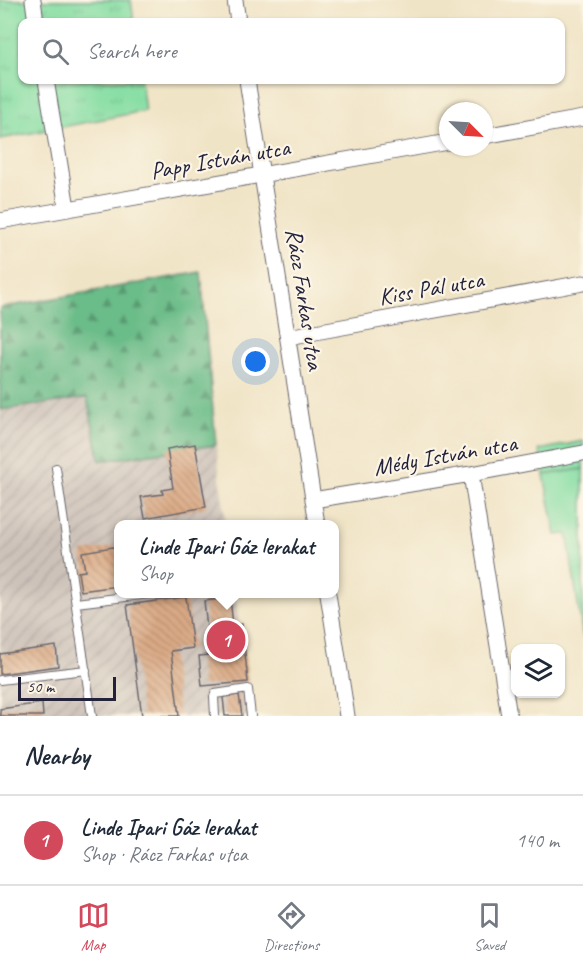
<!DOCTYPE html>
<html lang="en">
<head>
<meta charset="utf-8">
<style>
	body { margin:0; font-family:Caveat,sans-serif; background:#f2f2f3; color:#1f2937 }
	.controls { position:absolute; right:18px; bottom:18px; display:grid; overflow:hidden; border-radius:12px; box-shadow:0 2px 4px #0004 }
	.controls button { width:54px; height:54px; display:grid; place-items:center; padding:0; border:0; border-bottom:2px solid #e0e1e3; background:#fff; color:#1f2937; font:30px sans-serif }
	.compass { position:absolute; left:439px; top:102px; width:54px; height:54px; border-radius:50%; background:#fff; box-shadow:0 2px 4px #0004; rotate:114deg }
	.scale { position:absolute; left:18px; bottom:15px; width:98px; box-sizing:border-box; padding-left:6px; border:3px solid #22223b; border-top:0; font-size:16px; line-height:21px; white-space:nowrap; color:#22223b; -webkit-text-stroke:4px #fcf5e5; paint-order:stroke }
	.you { position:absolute; left:256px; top:362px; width:21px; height:21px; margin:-15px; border:4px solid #fff; border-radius:50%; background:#1a73e8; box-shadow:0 0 0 9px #1a73e833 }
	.badge { display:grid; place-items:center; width:39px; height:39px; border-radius:50%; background:#d1495b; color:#fff; font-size:20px; font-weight:700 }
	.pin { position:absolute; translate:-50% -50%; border:3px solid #fff; box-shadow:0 2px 6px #0006 }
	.popup { position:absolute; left:114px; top:520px; width:225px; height:78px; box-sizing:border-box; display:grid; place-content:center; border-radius:12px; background:#fff; filter:drop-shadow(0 2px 4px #0005); font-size:20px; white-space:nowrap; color:#747a83 }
	.popup b { font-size:22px; color:#1f2937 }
	.popup::after { content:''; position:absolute; left:50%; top:100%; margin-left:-12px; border:12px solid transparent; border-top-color:#fff }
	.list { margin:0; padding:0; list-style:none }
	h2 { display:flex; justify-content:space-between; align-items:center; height:78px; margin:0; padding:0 24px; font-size:26px }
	h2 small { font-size:20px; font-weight:400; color:#747a83 }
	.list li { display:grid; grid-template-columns:39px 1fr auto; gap:18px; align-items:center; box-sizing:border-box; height:90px; padding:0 24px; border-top:2px solid #e0e1e3 }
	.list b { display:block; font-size:22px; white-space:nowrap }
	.list p { margin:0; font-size:20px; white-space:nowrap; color:#747a83 }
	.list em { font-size:20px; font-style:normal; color:#747a83 }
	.icon { flex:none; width:33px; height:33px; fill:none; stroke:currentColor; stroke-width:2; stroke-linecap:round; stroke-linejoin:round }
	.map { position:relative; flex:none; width:583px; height:716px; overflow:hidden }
	.search { position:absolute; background:#fff; box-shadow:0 2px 4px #0004; left:18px; right:18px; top:18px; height:66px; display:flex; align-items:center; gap:15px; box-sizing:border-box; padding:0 21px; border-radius:12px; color:#747a83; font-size:22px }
	.sheet { height:168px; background:#fff }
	nav { display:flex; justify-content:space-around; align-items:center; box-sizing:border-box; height:84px; border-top:2px solid #e0e1e3; background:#fff; font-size:16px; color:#747a83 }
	nav a { display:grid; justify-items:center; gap:3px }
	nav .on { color:#d1495b }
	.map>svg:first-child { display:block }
	.industrial { fill:url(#industrial-furrows) }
	.grass { fill:url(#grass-tufts); stroke:#52806e; stroke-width:1.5 }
	.forest { fill:url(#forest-firs); stroke:#466f62; stroke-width:1.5 }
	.park { fill:#83dda2; stroke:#52806e; stroke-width:1.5 }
	.building { fill:url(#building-back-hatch) }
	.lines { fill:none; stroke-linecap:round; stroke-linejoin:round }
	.lane-casing { stroke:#6a666c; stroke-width:10 }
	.street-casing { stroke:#6a666c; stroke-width:17 }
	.lane { stroke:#fff; stroke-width:8 }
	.street { stroke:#fff; stroke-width:15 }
	.labels { text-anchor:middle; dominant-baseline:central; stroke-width:4.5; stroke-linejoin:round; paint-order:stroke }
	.street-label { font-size:24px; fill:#22223b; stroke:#fcf5e5 }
</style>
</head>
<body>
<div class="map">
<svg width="583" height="716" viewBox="0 0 583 716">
	<defs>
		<pattern id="industrial-furrows" width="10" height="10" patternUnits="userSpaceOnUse" patternTransform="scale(1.5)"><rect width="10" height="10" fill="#cdc2b9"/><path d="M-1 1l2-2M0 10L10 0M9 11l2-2" fill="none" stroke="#b0a6a0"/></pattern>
		<pattern id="grass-tufts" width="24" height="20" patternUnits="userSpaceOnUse" patternTransform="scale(1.5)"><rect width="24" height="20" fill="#83dda2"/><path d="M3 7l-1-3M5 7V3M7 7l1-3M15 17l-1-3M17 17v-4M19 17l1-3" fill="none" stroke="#71bd8c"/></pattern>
		<pattern id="forest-firs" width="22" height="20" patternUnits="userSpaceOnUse" patternTransform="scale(1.5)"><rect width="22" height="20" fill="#6abc88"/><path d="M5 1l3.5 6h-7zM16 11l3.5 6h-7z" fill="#579870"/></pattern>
		<pattern id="building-back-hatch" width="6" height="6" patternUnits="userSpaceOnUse" patternTransform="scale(1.5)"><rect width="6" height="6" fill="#dbaa85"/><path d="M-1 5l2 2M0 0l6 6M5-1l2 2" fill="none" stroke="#b18a6e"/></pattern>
	</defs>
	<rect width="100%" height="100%" fill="#fcf5e5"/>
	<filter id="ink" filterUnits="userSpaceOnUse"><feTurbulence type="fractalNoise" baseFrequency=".0167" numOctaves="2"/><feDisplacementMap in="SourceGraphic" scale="12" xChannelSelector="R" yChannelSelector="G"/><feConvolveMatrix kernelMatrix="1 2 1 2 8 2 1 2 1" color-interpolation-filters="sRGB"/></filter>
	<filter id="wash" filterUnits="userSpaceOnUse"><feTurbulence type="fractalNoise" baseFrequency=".008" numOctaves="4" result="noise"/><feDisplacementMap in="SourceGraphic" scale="24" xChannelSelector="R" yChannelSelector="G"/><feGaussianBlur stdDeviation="1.35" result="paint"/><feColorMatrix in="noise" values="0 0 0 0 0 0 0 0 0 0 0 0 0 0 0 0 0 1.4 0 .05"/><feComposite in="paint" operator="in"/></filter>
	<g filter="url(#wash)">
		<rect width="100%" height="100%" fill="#f0e4c6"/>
		<path class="industrial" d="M 87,398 L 100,461 L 216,445 L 226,524 L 118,524 L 118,594 L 235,594 L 250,716 L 0,716 L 0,410 Z"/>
		<path class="grass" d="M 0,0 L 131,0 L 134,22 L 22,22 L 22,80 L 141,80 L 145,111 L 0,139 Z
			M 583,441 L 583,469 L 544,475 L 539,450 Z"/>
		<path class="forest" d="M 201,272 L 216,445 L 100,461 L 87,398 L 0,410 L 0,308 Z"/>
		<path class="park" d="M 583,469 L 583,637 L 567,534 L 556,535 L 544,475 Z"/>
		<g id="blocks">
			<path class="building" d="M 195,444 L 206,507 L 145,518 L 141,497 L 163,494 L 162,490 L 173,488 L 167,449 Z
				M 113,547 L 118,549 L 118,586 L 81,591 L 78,572 L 85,571 L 82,552 Z
				M 186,597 L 193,648 L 171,651 L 179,716 L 142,716 L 127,605 Z
				M 230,598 L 233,625 L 242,624 L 248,682 L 202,686 L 199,656 L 210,655 L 204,601 Z
				M 56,646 L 58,666 L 0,674 L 0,654 Z
				M 239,695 L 242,716 L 225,716 L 223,697 Z
				M 42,703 L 43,716 L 0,716 L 0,709 Z"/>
		</g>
	</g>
	<g filter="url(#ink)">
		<use href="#blocks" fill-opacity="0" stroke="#6a666c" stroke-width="1.5"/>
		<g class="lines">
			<defs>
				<path id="lane" d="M 56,468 L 92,716
					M 76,603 L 150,594
					M 0,680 L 86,670
					M 215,716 L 214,697 L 215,694 L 248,689 L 251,716"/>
				<path id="street" d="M 33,0 L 36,22
					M 235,0 L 238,22
					M 46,80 L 67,208
					M 247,80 L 317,524
					M 484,136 L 583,118
					M 0,221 L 448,142
					M 288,337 L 583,283
					M 471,474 L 509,716
					M 313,500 L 471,474 L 583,453
					M 328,594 L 347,716"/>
			</defs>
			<use href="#lane" class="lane-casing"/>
			<use href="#street" class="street-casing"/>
			<use href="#lane" class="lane"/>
			<use href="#street" class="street"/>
		</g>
	</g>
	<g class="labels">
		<g class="street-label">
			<text transform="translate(220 159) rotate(-10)">Papp István utca</text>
			<text transform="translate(431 288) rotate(-10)">Kiss Pál utca</text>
			<text transform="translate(305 299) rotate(81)">Rácz Farkas utca</text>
			<text transform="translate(445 455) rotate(-10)">Médy István utca</text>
		</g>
	</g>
</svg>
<div class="controls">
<button><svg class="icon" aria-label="layers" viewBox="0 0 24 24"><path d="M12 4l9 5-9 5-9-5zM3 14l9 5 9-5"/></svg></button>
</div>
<svg class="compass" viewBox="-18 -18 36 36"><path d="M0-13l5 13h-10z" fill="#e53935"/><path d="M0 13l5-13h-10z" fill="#747a83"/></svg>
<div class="scale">50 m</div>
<div class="you"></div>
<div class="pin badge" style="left:226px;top:640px">1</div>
<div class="popup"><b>Linde Ipari Gáz lerakat</b>Shop</div>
<div class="search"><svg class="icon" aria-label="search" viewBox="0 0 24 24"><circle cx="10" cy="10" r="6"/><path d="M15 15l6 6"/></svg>Search here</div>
</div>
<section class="sheet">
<h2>Nearby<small></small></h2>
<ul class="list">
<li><span class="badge">1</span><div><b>Linde Ipari Gáz lerakat</b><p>Shop · Rácz Farkas utca</p></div><em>140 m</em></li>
</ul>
</section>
<nav>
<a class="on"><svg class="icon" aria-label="map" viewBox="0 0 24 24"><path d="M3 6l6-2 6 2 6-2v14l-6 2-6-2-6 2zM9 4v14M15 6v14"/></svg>Map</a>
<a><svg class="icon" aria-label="directions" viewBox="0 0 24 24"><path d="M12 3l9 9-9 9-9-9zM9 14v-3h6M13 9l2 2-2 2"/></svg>Directions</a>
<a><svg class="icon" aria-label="saved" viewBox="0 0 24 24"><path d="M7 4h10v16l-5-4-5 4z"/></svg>Saved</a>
</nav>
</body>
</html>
